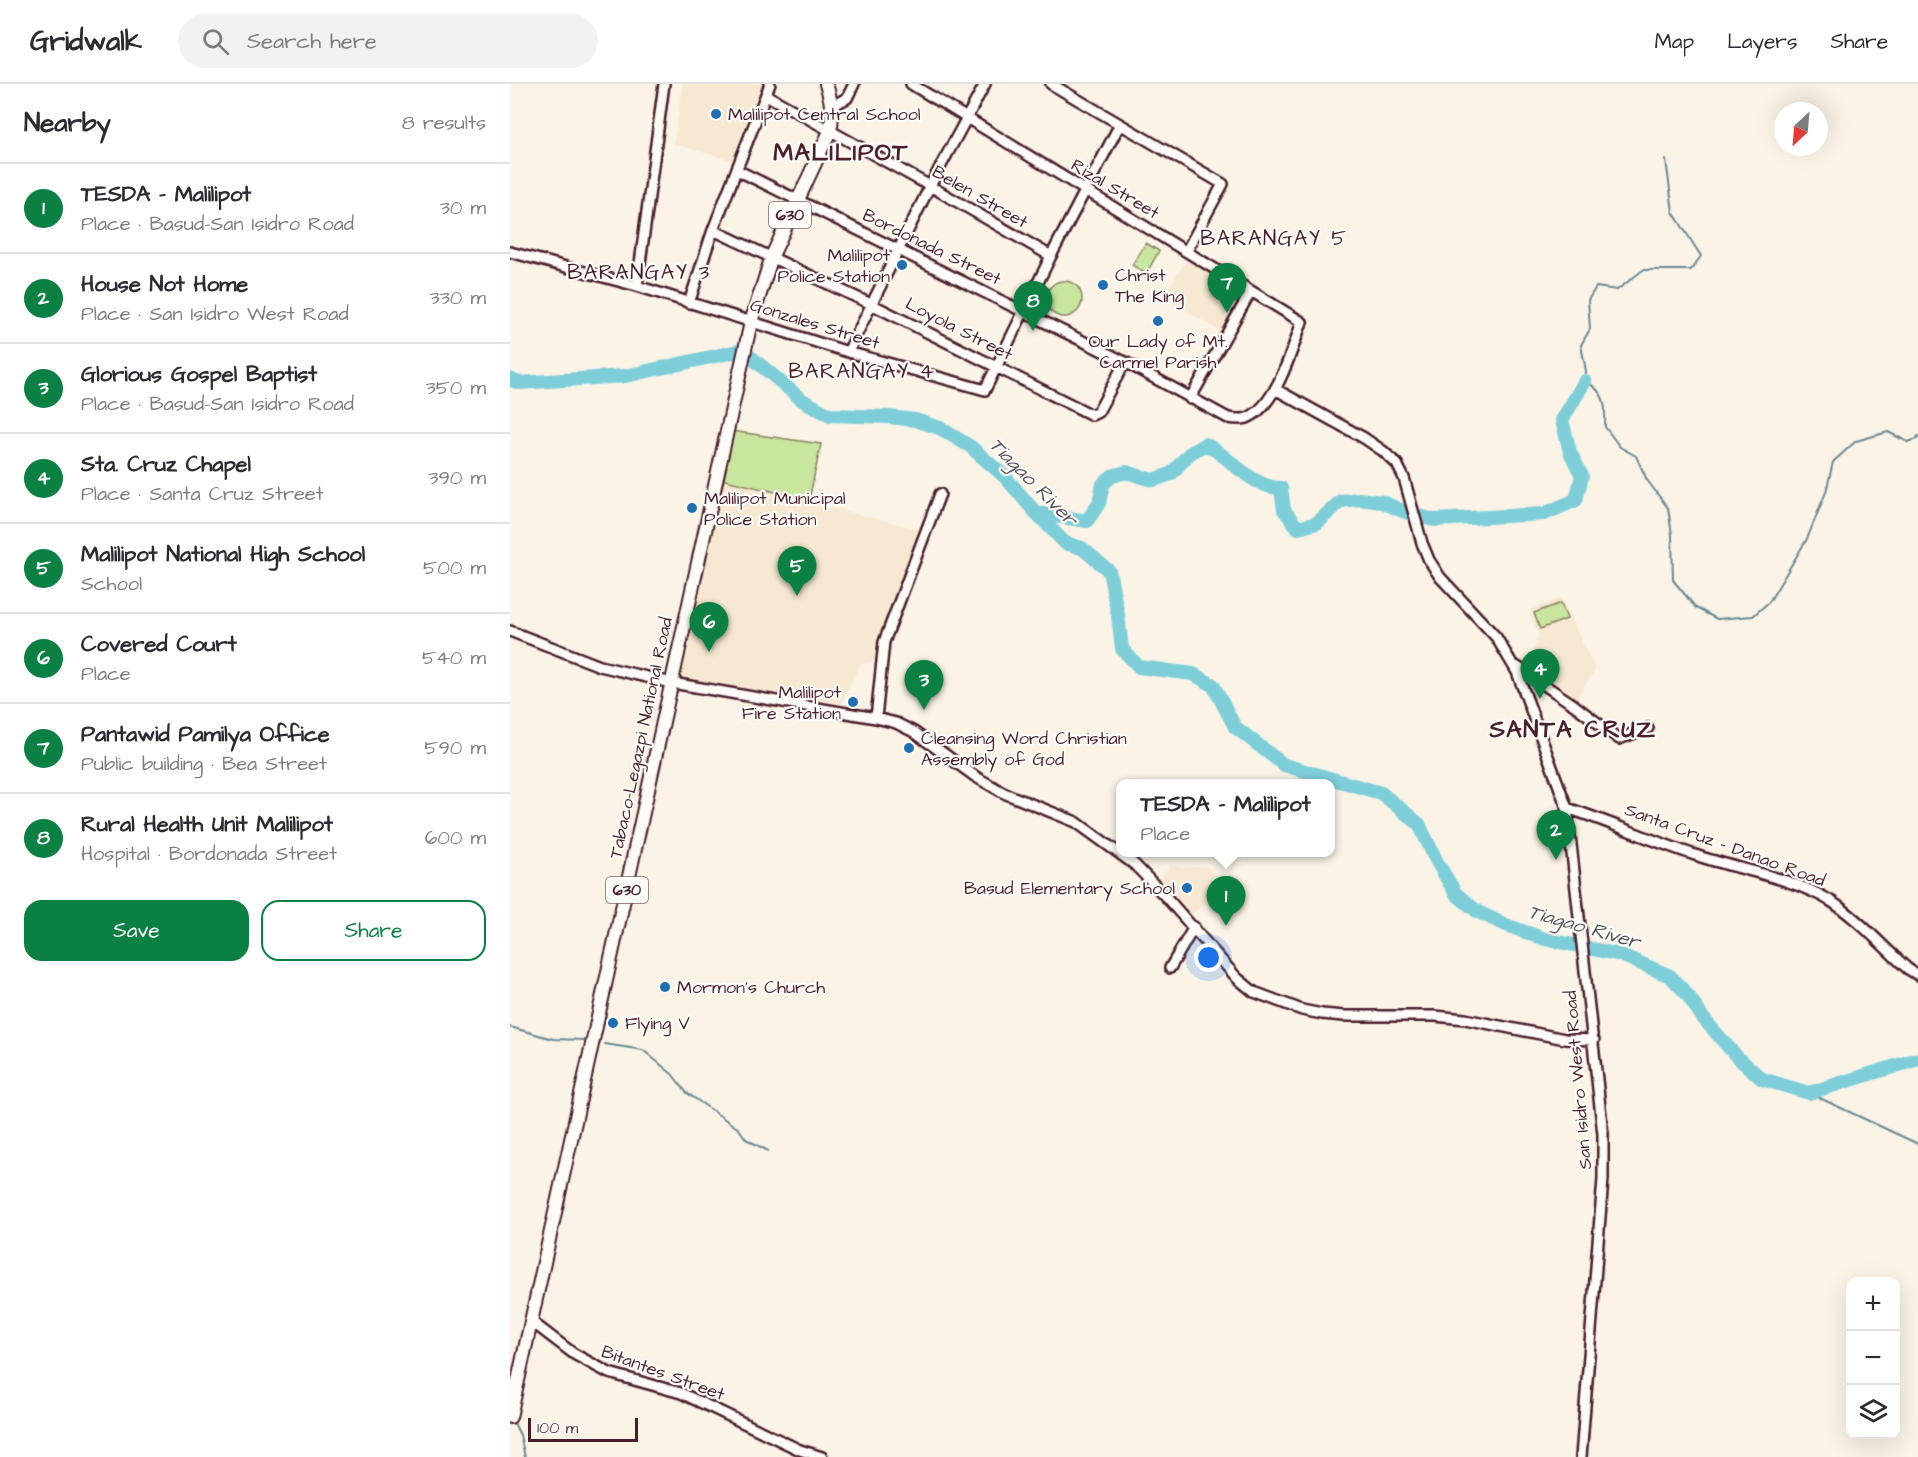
<!DOCTYPE html>
<html lang="en">
<head>
<meta charset="utf-8">
<style>
	body { margin:0; font-family:"Architects Daughter",sans-serif; background:#f2f2f3; color:#2b2b33 }
	.controls { position:absolute; right:18px; bottom:18px; display:grid; overflow:hidden; border-radius:12px; box-shadow:0 6px 24px #0002 }
	.controls button { width:54px; height:54px; display:grid; place-items:center; padding:0; border:0; border-bottom:2px solid #e1e1e2; background:#fff; color:#2b2b33; font:30px sans-serif }
	.compass { position:absolute; left:1264px; top:18px; width:54px; height:54px; border-radius:50%; background:#fff; box-shadow:0 6px 24px #0002; rotate:206deg }
	.scale { position:absolute; left:18px; bottom:15px; width:110px; box-sizing:border-box; padding-left:6px; border:3px solid #4a1f2b; border-top:0; font-size:16px; line-height:21px; white-space:nowrap; color:#4a1f2b; -webkit-text-stroke:4px #fdfcf7; paint-order:stroke }
	.you { position:absolute; left:699px; top:874px; width:21px; height:21px; margin:-15px; border:4px solid #fff; border-radius:50%; background:#1a73e8; box-shadow:0 0 0 9px #1a73e833 }
	.badge { display:grid; place-items:center; width:39px; height:39px; border-radius:50%; background:#0b8043; color:#fff; font-size:20px; font-weight:700 }
	.pin { position:absolute; translate:-50% -50px; filter:drop-shadow(0 2px 3px #0008) }
	.pin::after { content:''; position:absolute; top:32px; width:21px; height:18px; background:inherit; clip-path:polygon(0 0,100% 0,50% 100%) }
	.popup { position:absolute; left:606px; top:695px; width:219px; height:78px; box-sizing:border-box; display:grid; place-content:center; border-radius:12px; background:#fff; filter:drop-shadow(0 2px 4px #0005); font-size:20px; white-space:nowrap; color:#7c7c81 }
	.popup b { font-size:22px; color:#2b2b33 }
	.popup::after { content:''; position:absolute; left:50%; top:100%; margin-left:-12px; border:12px solid transparent; border-top-color:#fff }
	.list { margin:0; padding:0; list-style:none }
	h2 { display:flex; justify-content:space-between; align-items:center; height:78px; margin:0; padding:0 24px; font-size:26px }
	h2 small { font-size:20px; font-weight:400; color:#7c7c81 }
	.list li { display:grid; grid-template-columns:39px 1fr auto; gap:18px; align-items:center; box-sizing:border-box; height:90px; padding:0 24px; border-top:2px solid #e1e1e2 }
	.list b { display:block; font-size:22px; white-space:nowrap }
	.list p { margin:0; font-size:20px; white-space:nowrap; color:#7c7c81 }
	.list em { font-size:20px; font-style:normal; color:#7c7c81 }
	.actions { display:flex; gap:12px; padding:18px 24px }
	.actions a { flex:1; padding:14px 0; border:2px solid #0b8043; border-radius:18px; text-align:center; font-size:21px; color:#0b8043 }
	.actions .main { background:#0b8043; color:#fff }
	.icon { flex:none; width:33px; height:33px; fill:none; stroke:currentColor; stroke-width:2; stroke-linecap:round; stroke-linejoin:round }
	.map { position:relative; flex:none; width:1408px; height:1373px; overflow:hidden }
	header { display:flex; align-items:center; gap:36px; box-sizing:border-box; height:84px; padding:0 30px; background:#fff; border-bottom:2px solid #e1e1e2 }
	header strong { font-size:28px }
	nav { display:flex; gap:33px; margin-inline-start:auto; font-size:21px }
	.search { width:420px; height:54px; background:#f2f2f3; display:flex; align-items:center; gap:15px; box-sizing:border-box; padding:0 21px; border-radius:33px; color:#7c7c81; font-size:22px }
	main { display:flex }
	aside { flex:1; background:#fff }
	.map>svg:first-child { display:block }
	.built { fill:#f6e8d1 }
	.green { fill:#c9e69e; stroke:#8a8264; stroke-width:1.5 }
	.lines { fill:none; stroke-linecap:round; stroke-linejoin:round }
	.stream { stroke:#698894; stroke-width:2 }
	.river { stroke:#7eceda; stroke-width:14 }
	.minor-casing { stroke:#4a1f2b; stroke-width:14 }
	.major-casing { stroke:#4a1f2b; stroke-width:16 }
	.minor { stroke:#fdfcf7; stroke-width:9 }
	.major { stroke:#fdfcf7; stroke-width:12 }
	.poi-dot { fill:#1f6fb2; stroke:#fdfcf7; stroke-width:2 }
	.labels { text-anchor:middle; dominant-baseline:central; stroke-width:4.5; stroke-linejoin:round; paint-order:stroke }
	.shield { fill:#fdfcf7; stroke:#806168; stroke-width:1.5 }
	.shield-label { font-size:16px; font-weight:bold; fill:#4a1f2b }
	.poi-label { font-size:18px; fill:#4a1f2b; stroke:#fdfcf7; text-anchor:start }
	.street-label { font-size:18px; fill:#4a1f2b; stroke:#fdfcf7 }
	.water-label { font-size:20px; font-style:italic; fill:#5a5460; stroke:#fdfcf7 }
	.quarter-label { font-size:21px; letter-spacing:1.5px; fill:#4a1f2b; stroke:#fdfcf7 }
	.district-label { font-size:24px; font-weight:bold; letter-spacing:1.5px; fill:#4a1f2b; stroke:#fdfcf7 }
</style>
</head>
<body>
<header>
<strong>Gridwalk</strong>
<div class="search"><svg class="icon" aria-label="search" viewBox="0 0 24 24"><circle cx="10" cy="10" r="6"/><path d="M15 15l6 6"/></svg>Search here</div>
<nav><a>Map</a><a>Layers</a><a>Share</a></nav>
</header>
<main>
<aside>
<h2>Nearby<small>8 results</small></h2>
<ul class="list">
<li><span class="badge">1</span><div><b>TESDA - Malilipot</b><p>Place · Basud-San Isidro Road</p></div><em>30 m</em></li>
<li><span class="badge">2</span><div><b>House Not Home</b><p>Place · San Isidro West Road</p></div><em>330 m</em></li>
<li><span class="badge">3</span><div><b>Glorious Gospel Baptist</b><p>Place · Basud-San Isidro Road</p></div><em>350 m</em></li>
<li><span class="badge">4</span><div><b>Sta. Cruz Chapel</b><p>Place · Santa Cruz Street</p></div><em>390 m</em></li>
<li><span class="badge">5</span><div><b>Malilipot National High School</b><p>School</p></div><em>500 m</em></li>
<li><span class="badge">6</span><div><b>Covered Court</b><p>Place</p></div><em>540 m</em></li>
<li><span class="badge">7</span><div><b>Pantawid Pamilya Office</b><p>Public building · Bea Street</p></div><em>590 m</em></li>
<li><span class="badge">8</span><div><b>Rural Health Unit Malilipot</b><p>Hospital · Bordonada Street</p></div><em>600 m</em></li>
</ul>
<div class="actions"><a class="main">Save</a><a>Share</a></div>
</aside>
<div class="map">
<svg width="1408" height="1373" viewBox="0 0 1408 1373">
	<rect width="100%" height="100%" fill="#faf3e6"/>
	<filter id="ink" filterUnits="userSpaceOnUse"><feTurbulence type="fractalNoise" baseFrequency=".0167" numOctaves="2"/><feDisplacementMap in="SourceGraphic" scale="12" xChannelSelector="R" yChannelSelector="G"/><feConvolveMatrix kernelMatrix="1 2 1 2 8 2 1 2 1" color-interpolation-filters="sRGB"/></filter>
	<g filter="url(#ink)">
		<path class="built" d="M 173,0 L 255,0 L 225,77 L 164,60 Z
			M 679,172 L 737,208 L 712,248 L 653,213 Z
			M 212,395 L 410,446 L 365,577 L 350,580 L 331,620 L 167,598 Z
			M 1051,514 L 1085,586 L 1064,617 L 1017,583 L 1029,552 L 1020,526 Z
			M 660,781 L 673,784 L 696,782 L 705,791 L 697,799 L 706,809 L 679,833 L 643,793 L 652,794 Z"/>
		<path class="green" d="M 636,159 L 649,167 L 636,190 L 622,181 Z
			M536 215a18 18 0 1 1 36 0a18 18 0 1 1-36 0Z
			M 221,347 L 311,360 L 299,416 L 211,395 Z
			M 1051,519 L 1057,535 L 1030,545 L 1024,529 Z"/>
		<g class="lines">
			<path class="stream" d="M 1156,76 L 1163,128 L 1191,172 L 1181,186 L 1133,186 L 1107,206 L 1086,203 L 1078,216 L 1080,245 L 1071,261 L 1076,287 L 1075,297 C 1096,308 1096,321 1095,343 L 1110,363 L 1126,372 L 1137,396 L 1158,424 L 1162,451 L 1163,496 L 1186,524 L 1207,535 L 1243,532 L 1259,518 L 1297,455 L 1316,408 L 1323,378 L 1346,357 L 1378,348 L 1398,358 L 1407,355 L 1408,352
				M 0,943 L 43,955 L 74,956
				M 95,960 L 133,966 L 162,990 L 177,1009 L 229,1045 L 236,1055 L 258,1067
				M 1299,1009 L 1408,1060
				M 1,1338 L 4,1339 L 10,1351 L 15,1373"/>
			<path class="river" d="M 0,295 L 8,299 L 115,292 L 228,267 L 241,273 L 292,316 L 320,331 L 379,333 L 405,336 L 430,344 L 461,363 L 496,394 L 526,429 L 555,459 L 572,464 L 599,487 L 608,531 L 612,565 L 629,583 L 683,590 L 703,601 L 725,643 L 774,681 L 871,709 L 909,740 L 927,778 L 946,810 L 968,828 L 996,841 L 1035,855 L 1111,871 L 1160,892 L 1177,910 L 1193,934 L 1227,973 L 1252,995 L 1299,1009 L 1408,975
				M 526,429 L 577,437 L 589,419 L 593,400 L 602,392 L 616,388 L 643,396 L 661,390 L 679,370 L 695,360 C 720,372 741,404 771,404 L 774,426 L 788,444 L 807,439 L 831,417 L 849,415 L 872,418 L 895,428 L 924,436 L 1034,430 L 1066,416 L 1072,392 L 1060,368 L 1052,336 L 1075,297"/>
			<defs>
				<path id="minor" d="M 541,0 L 713,100 L 677,166
					M 256,11 L 420,102 L 541,172
					M 322,22 L 337,14 L 344,0
					M 227,86 L 615,278 L 718,334 C 724,335 731,336 737,334 C 766,323 782,265 792,238 L 401,0
					M 203,146 L 361,220 L 582,331 L 588,328 L 615,278
					M 0,168 L 127,202 L 338,268 L 475,306 L 541,172 L 610,40
					M 127,202 L 154,0
					M 179,219 L 203,146 L 260,0
					M 338,268 L 420,102 L 475,0
					M 765,305 L 854,354 L 873,367 L 887,380 L 894,394 L 912,459 L 919,476 L 930,493 L 986,553 L 1007,588 L 1057,724 L 1093,1050 L 1093,1095 L 1071,1373
					M 680,315 L 741,207
					M 0,547 L 90,582 L 162,599 L 366,634 L 386,639 L 404,648 L 466,693 L 494,709 L 566,738 L 624,780 L 656,813 L 727,894 L 744,908 L 792,926 L 812,930 L 834,932 L 925,932 L 955,935 L 1055,955 L 1084,956
					M 1006,582 L 1064,621 L 1109,655 L 1138,644
					M 366,634 L 374,558 L 430,410
					M 1057,724 C 1100,738 1142,757 1185,771 C 1229,786 1278,792 1319,816 C 1348,834 1372,862 1398,885 L 1408,891
					M 660,884 L 684,843
					M 22,1238 L 64,1270 L 99,1289 L 171,1309 L 290,1366 L 312,1373"/>
				<path id="major" d="M 0,1333 L 241,238 L 262,172 L 320,47 C 324,31 321,15 316,0"/>
			</defs>
			<use href="#minor" class="minor-casing"/>
			<use href="#major" class="major-casing"/>
			<use href="#minor" class="minor"/>
			<use href="#major" class="major"/>
		</g>
	</g>
	<g class="poi-dot">
		<circle cx="206" cy="30" r="6"/>
		<circle cx="392" cy="181" r="6"/>
		<circle cx="593" cy="201" r="6"/>
		<circle cx="648" cy="237" r="6"/>
		<circle cx="182" cy="424" r="6"/>
		<circle cx="343" cy="618" r="6"/>
		<circle cx="399" cy="664" r="6"/>
		<circle cx="677" cy="804" r="6"/>
		<circle cx="155" cy="903" r="6"/>
		<circle cx="103" cy="939" r="6"/>
	</g>
	<g class="labels">
		<g class="shield">
			<rect x="259" y="118" width="42" height="26" rx="4.5"/>
			<rect x="96" y="793" width="42" height="26" rx="4.5"/>
		</g>
		<g class="shield-label">
			<text x="280" y="131">630</text>
			<text x="117" y="806">630</text>
		</g>
		<g class="poi-label">
			<text x="218" y="30">Malilipot Central School</text>
			<text x="380" y="171" text-anchor="end">Malilipot<tspan x="380" dy="21">Police Station</tspan></text>
			<text x="605" y="191">Christ<tspan x="605" dy="21">The King</tspan></text>
			<text x="648" y="257" text-anchor="middle">Our Lady of Mt.<tspan x="648" dy="21">Carmel Parish</tspan></text>
			<text x="194" y="414">Malilipot Municipal<tspan x="194" dy="21">Police Station</tspan></text>
			<text x="331" y="608" text-anchor="end">Malilipot<tspan x="331" dy="21">Fire Station</tspan></text>
			<text x="411" y="654">Cleansing Word Christian<tspan x="411" dy="21">Assembly of God</tspan></text>
			<text x="665" y="804" text-anchor="end">Basud Elementary School</text>
			<text x="167" y="903">Mormon's Church</text>
			<text x="115" y="939">Flying V</text>
		</g>
		<g class="street-label">
			<text transform="translate(605 105) rotate(31)">Rizal Street</text>
			<text transform="translate(470 113) rotate(30)">Belen Street</text>
			<text transform="translate(422 163) rotate(26)">Bordonada Street</text>
			<text transform="translate(305 240) rotate(17)">Gonzales Street</text>
			<text transform="translate(449 245) rotate(27)">Loyola Street</text>
			<text transform="translate(131 654) rotate(-78)">Tabaco-Legazpi National Road</text>
			<text transform="translate(1215 761) rotate(20)">Santa Cruz – Danao Road</text>
			<text transform="translate(1068 996) rotate(-95)">San Isidro West Road</text>
			<text transform="translate(153 1289) rotate(20)">Bitantes Street</text>
		</g>
		<g class="water-label">
			<text transform="translate(523 398) rotate(45)">Tiagao River</text>
			<text transform="translate(1074 843) rotate(16)">Tiagao River</text>
		</g>
		<g class="quarter-label">
			<text x="764" y="154">BARANGAY 5</text>
			<text x="129" y="188">BARANGAY 3</text>
			<text x="352" y="287">BARANGAY 4</text>
		</g>
		<g class="district-label">
			<text x="331" y="69">MALILIPOT</text>
			<text x="1063" y="646">SANTA CRUZ</text>
		</g>
	</g>
</svg>
<div class="controls">
<button>+</button>
<button>−</button>
<button><svg class="icon" aria-label="layers" viewBox="0 0 24 24"><path d="M12 4l9 5-9 5-9-5zM3 14l9 5 9-5"/></svg></button>
</div>
<svg class="compass" viewBox="-18 -18 36 36"><path d="M0-13l5 13h-10z" fill="#e53935"/><path d="M0 13l5-13h-10z" fill="#7c7c81"/></svg>
<div class="scale">100 m</div>
<div class="you"></div>
<div class="pin badge" style="left:716px;top:842px">1</div>
<div class="popup"><b>TESDA - Malilipot</b>Place</div>
<div class="pin badge" style="left:1046px;top:776px">2</div>
<div class="pin badge" style="left:414px;top:626px">3</div>
<div class="pin badge" style="left:1030px;top:615px">4</div>
<div class="pin badge" style="left:287px;top:512px">5</div>
<div class="pin badge" style="left:199px;top:568px">6</div>
<div class="pin badge" style="left:717px;top:229px">7</div>
<div class="pin badge" style="left:523px;top:247px">8</div>
</div>
</main>
</body>
</html>
